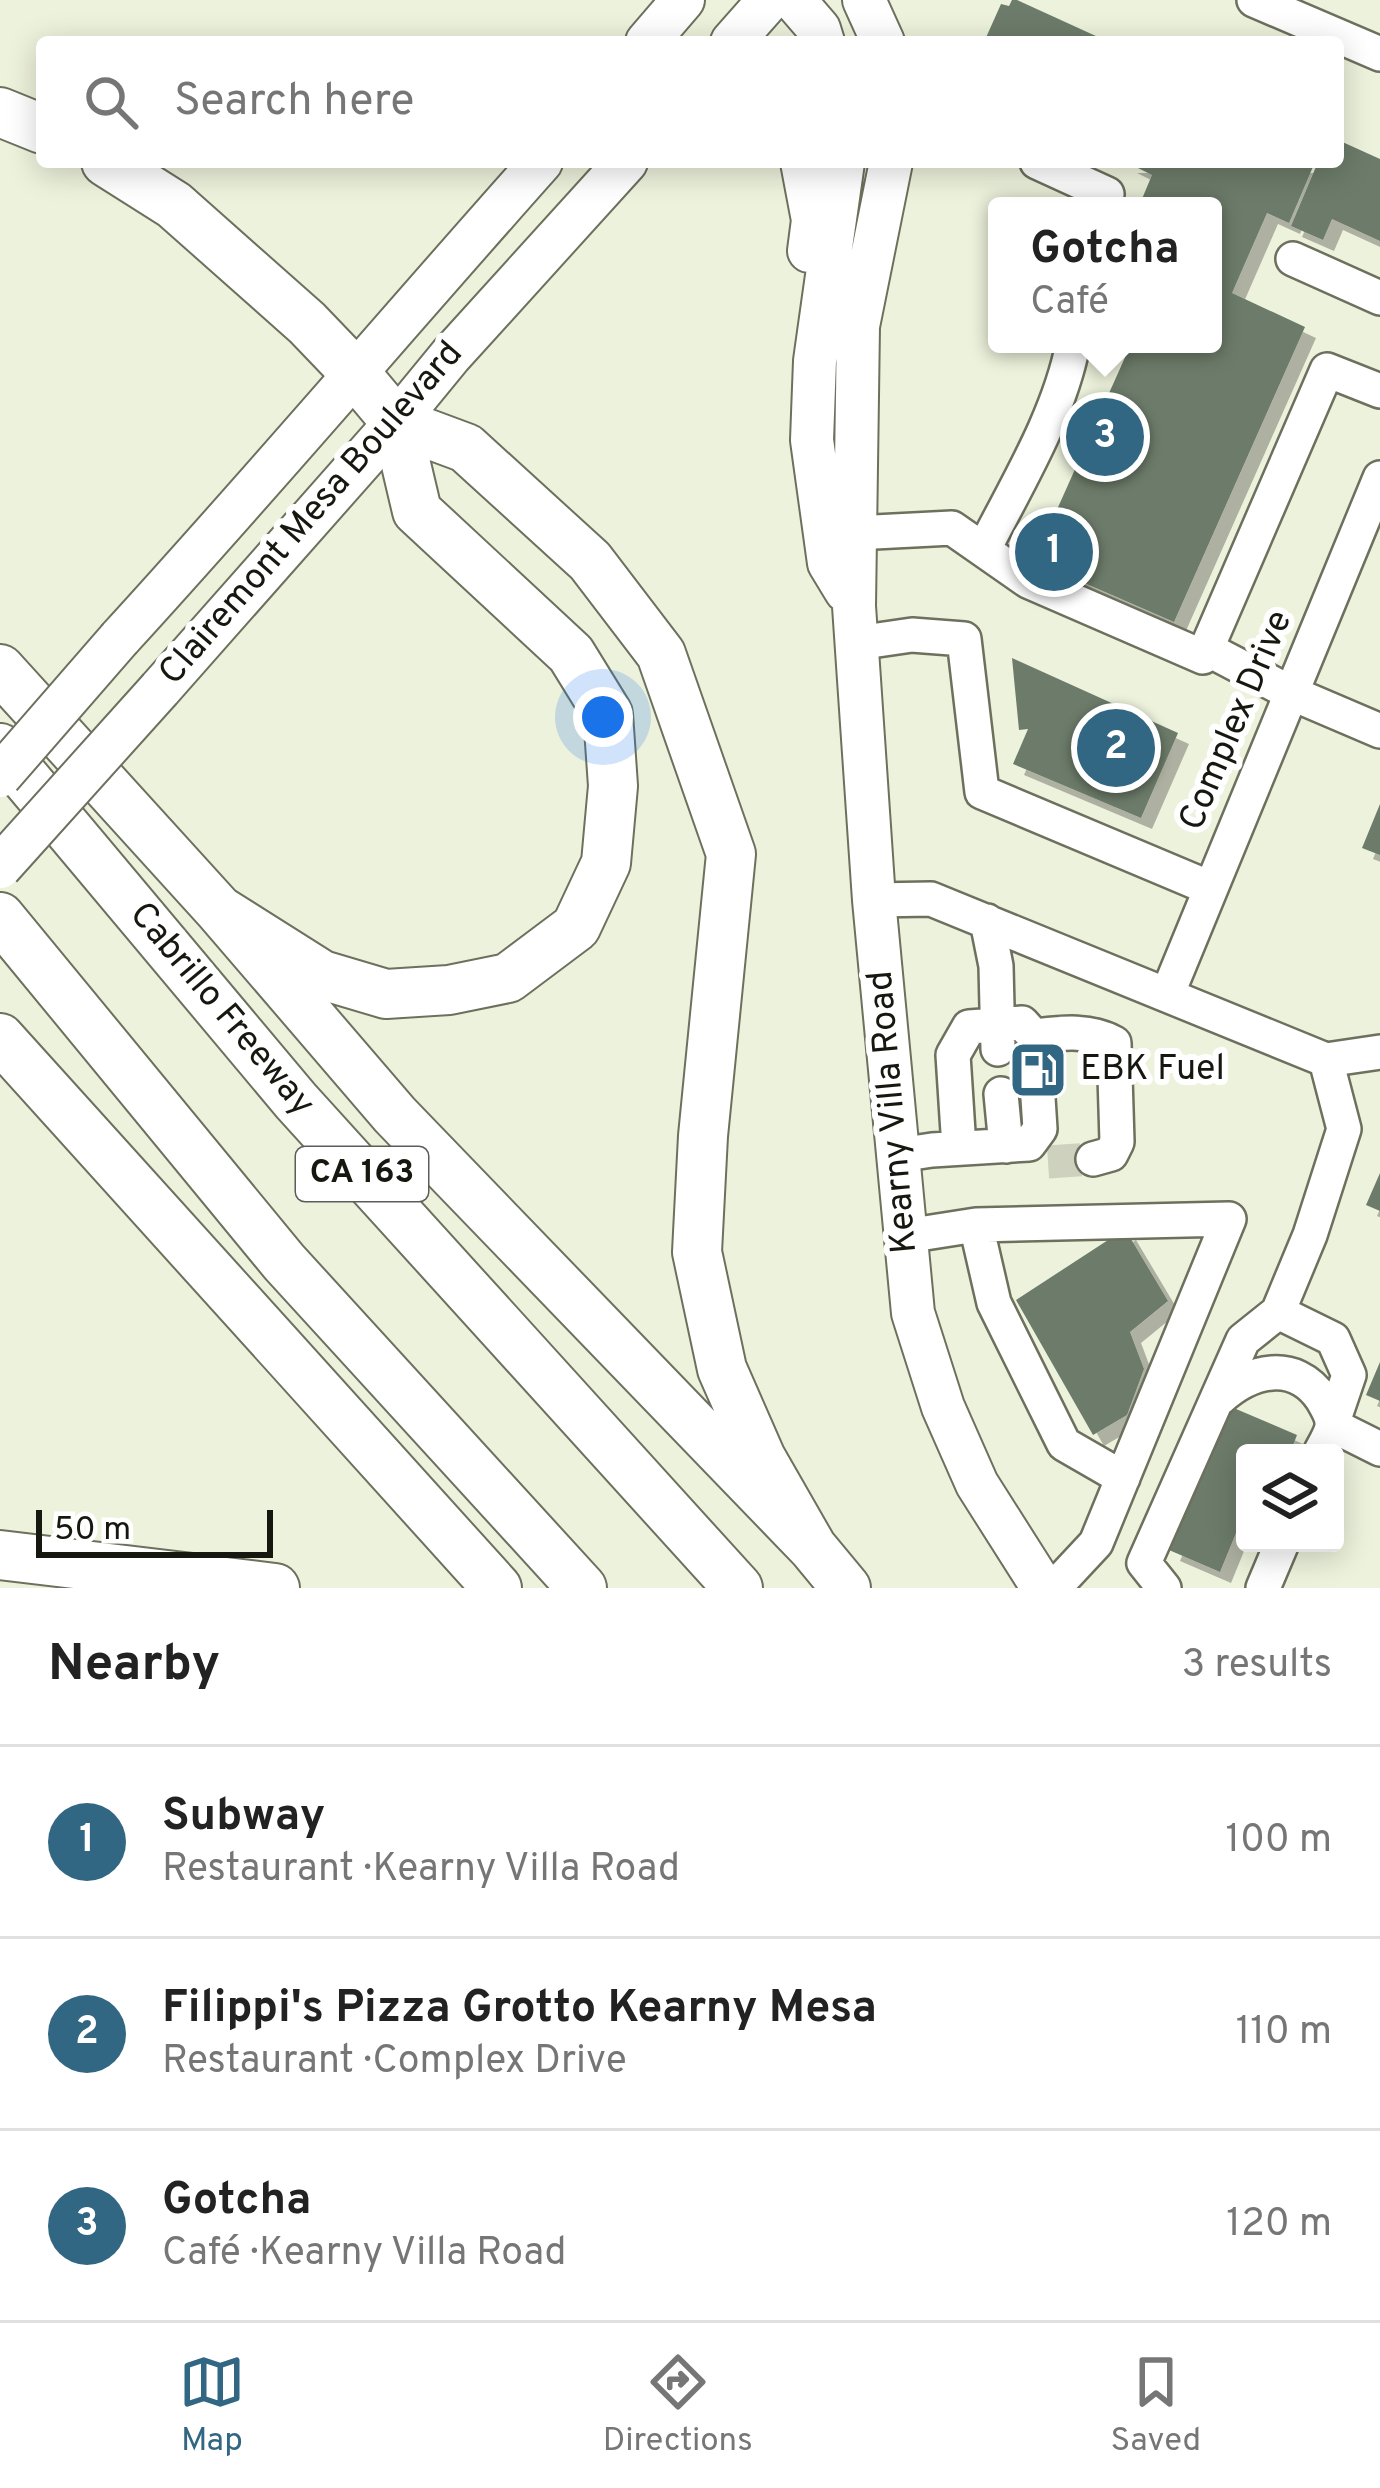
<!DOCTYPE html>
<html lang="en">
<head>
<meta charset="utf-8">
<style>
	body { margin:0; font-family:Overpass,sans-serif; background:#f2f2f2; color:#222 }
	.controls { position:absolute; right:36px; bottom:36px; display:grid; overflow:hidden; border-radius:12px; box-shadow:0 6px 30px #0003 }
	.controls button { width:108px; height:108px; display:grid; place-items:center; padding:0; border:0; border-bottom:3px solid #e0e0e0; background:#fff; color:#222; font:60px sans-serif }
	.scale { position:absolute; left:36px; bottom:30px; width:237px; box-sizing:border-box; padding-left:12px; border:6px solid #161810; border-top:0; font-size:33px; line-height:42px; white-space:nowrap; color:#161810; -webkit-text-stroke:9px #fff; paint-order:stroke }
	.you { position:absolute; left:603px; top:717px; width:42px; height:42px; margin:-30px; border:9px solid #fff; border-radius:50%; background:#1a73e8; box-shadow:0 0 0 18px #1a73e833 }
	.badge { display:grid; place-items:center; width:78px; height:78px; border-radius:50%; background:#326783; color:#fff; font-size:39px; font-weight:700 }
	.pin { position:absolute; translate:-50% -50%; border:6px solid #fff; box-shadow:0 3px 12px #0006 }
	.popup { position:absolute; left:988px; top:197px; width:234px; height:156px; box-sizing:border-box; display:grid; place-content:center; border-radius:12px; background:#fff; filter:drop-shadow(0 3px 9px #0005); font-size:39px; white-space:nowrap; color:#767676 }
	.popup b { font-size:45px; color:#222 }
	.popup::after { content:''; position:absolute; left:50%; top:100%; margin-left:-24px; border:24px solid transparent; border-top-color:#fff }
	.list { margin:0; padding:0; list-style:none }
	h2 { display:flex; justify-content:space-between; align-items:center; height:156px; margin:0; padding:0 48px; font-size:51px }
	h2 small { font-size:39px; font-weight:400; color:#767676 }
	.list li { display:grid; grid-template-columns:78px 1fr auto; gap:36px; align-items:center; box-sizing:border-box; height:192px; padding:0 48px; border-top:3px solid #e0e0e0 }
	.list b { display:block; font-size:45px; white-space:nowrap }
	.list p { margin:0; font-size:39px; white-space:nowrap; color:#767676 }
	.list em { font-size:39px; font-style:normal; color:#767676 }
	.icon { flex:none; width:66px; height:66px; fill:none; stroke:currentColor; stroke-width:2; stroke-linecap:round; stroke-linejoin:round }
	.map { position:relative; flex:none; width:1380px; height:1588px; overflow:hidden }
	.search { position:absolute; background:#fff; box-shadow:0 6px 30px #0003; left:36px; right:36px; top:36px; height:132px; display:flex; align-items:center; gap:30px; box-sizing:border-box; padding:0 42px; border-radius:12px; color:#767676; font-size:45px }
	.sheet { height:732px; background:#fff }
	nav { display:flex; justify-content:space-around; align-items:center; box-sizing:border-box; height:168px; border-top:3px solid #e0e0e0; background:#fff; font-size:33px; color:#767676 }
	nav a { display:grid; justify-items:center; gap:6px }
	nav .on { color:#326783 }
	.map>svg:first-child { display:block }
	.building { fill:#6d7b6b; filter:url(#shadow) }
	.lines { fill:none; stroke-linecap:round; stroke-linejoin:round }
	.minor-tunnel { stroke:#cdd1bd; stroke-width:33; stroke-dasharray:33 16; stroke-linecap:butt }
	.minor-casing { stroke:#6c705d; stroke-width:38 }
	.major-casing { stroke:#6c705d; stroke-width:46 }
	.highway-casing { stroke:#6c705d; stroke-width:52 }
	.minor { stroke:#fff; stroke-width:33 }
	.major { stroke:#fff; stroke-width:42 }
	.highway { stroke:#fff; stroke-width:48 }
	.major-bridge-casing { stroke:#6c705d; stroke-width:46; stroke-linecap:butt }
	.major-bridge { stroke:#fff; stroke-width:42 }
	.labels { text-anchor:middle; dominant-baseline:central; stroke-width:12; stroke-linejoin:round; paint-order:stroke }
	.shield { fill:#fff; stroke:#5c5d58; stroke-width:3 }
	.shield-label { font-size:33px; font-weight:bold; fill:#161810 }
	.street-label { font-size:36px; fill:#161810; stroke:#fff }
	.poi-label { font-size:36px; fill:#161810; stroke:#fff; text-anchor:start }
</style>
</head>
<body>
<div class="map">
<svg width="1380" height="1588" viewBox="0 0 1380 1588">
	<defs>
		<filter id="shadow"><feDropShadow dx="11" dy="11" stdDeviation="0" flood-color="#0004"/></filter>
	</defs>
	<rect width="100%" height="100%" fill="#edf2dc"/>
	<path class="building" d="M 1012,0 L 1017,0 L 1109,42 L 984,42 L 1001,4 L 1009,6 Z
		M 1338,140 L 1380,159 L 1380,241 L 1332,219 L 1323,240 L 1291,226 L 1318,162 L 1338,162 Z
		M 1126,162 L 1315,162 L 1289,223 L 1267,213 L 1232,293 L 1305,327 L 1174,622 L 1034,561 L 1131,344 L 1213,344 L 1213,206 L 1139,206 L 1152,175 Z
		M 1012,658 L 1178,733 L 1141,818 L 1013,764 L 1028,729 L 1019,730 Z
		M 1380,804 L 1380,855 L 1362,848 Z
		M 1380,1173 L 1380,1211 L 1366,1205 Z
		M 1125,1229 L 1168,1301 L 1130,1332 L 1144,1369 L 1127,1415 L 1093,1435 L 1016,1300 Z
		M 1380,1362 L 1380,1401 L 1366,1395 Z
		M 1229,1406 L 1297,1435 L 1290,1453 L 1245,1453 L 1245,1511 L 1220,1572 L 1169,1550 Z"/>
	<g class="lines">
		<path class="minor-tunnel" d="M 1048,1162 L 1093,1159"/>
		<defs>
			<path id="minor" d="M 1254,0 L 1380,54
				M 1037,162 L 1107,194 L 1103,206
				M 1293,259 L 1380,298
				M 855,533 L 952,528 L 1028,581 L 1203,657 L 1327,370 L 1380,391
				M 984,549 C 1017,484 1059,416 1073,344
				M 857,643 L 912,635 L 964,639 L 982,792 L 1210,888
				M 1207,649 L 1291,693 L 1380,731
				M 874,900 L 931,899 L 1326,1060
				M 987,921 L 996,966 L 998,1049
				M 1167,995 L 1380,478
				M 1034,1036 C 1061,1033 1089,1029 1114,1043 L 1117,1142 L 1111,1154 L 1093,1159
				M 1326,1060 L 1380,1052
				M 1001,1094 L 1006,1146
				M 899,1155 L 932,1150 L 1029,1144 L 1040,1129 L 1034,1036 L 1022,1023 L 969,1027 L 953,1055 L 959,1148
				M 976,1225 L 994,1303 L 1064,1444 L 1123,1478
				M 906,1236 L 976,1225 L 1229,1219 L 1096,1543 L 1054,1588
				M 1278,1312 L 1333,1339 L 1349,1375 L 1332,1425 L 1380,1449
				M 1220,1398 C 1250,1371 1294,1358 1322,1399 C 1326,1406 1333,1417 1332,1426 C 1331,1434 1324,1445 1320,1453
				M 1164,1588 L 1144,1563 L 1243,1340 L 1278,1312 L 1310,1235 L 1344,1129 L 1326,1060
				M 1263,1588 L 1282,1543"/>
			<path id="major" d="M 794,0 L 819,29 L 823,42
				M 864,0 L 883,42
				M 647,42 L 683,0
				M 732,42 L 769,0
				M 802,162 L 813,220 L 809,251
				M 843,162 L 815,361 L 812,440 L 829,563 L 846,591
				M 891,162 L 858,326 L 854,606 L 874,900 L 913,1313 L 943,1407 L 977,1484 L 1043,1588
				M 120,638 C 263,482 400,320 541,162
				M 160,689 L 396,422 L 451,355 L 626,162"/>
			<path id="highway" d="M 0,112 L 42,129
				M 106,162 L 174,205 L 307,323 L 354,372 L 396,422 L 417,511 L 571,654 L 608,714 L 613,786 L 606,863 L 576,927 L 508,978 L 449,990 L 386,994 L 322,975 L 219,910
				M 396,422 L 466,448 L 590,561 L 661,654 L 731,854 L 703,1136 L 697,1252 L 722,1369 L 761,1458 L 812,1547
				M 0,669 L 219,910 L 395,1115 L 812,1547 L 846,1588
				M 0,748 L 296,1101 L 738,1588
				M 0,917 L 284,1262 L 582,1588
				M 0,1038 L 497,1588
				M 0,1555 L 275,1588"/>
		</defs>
		<use href="#minor" class="minor-casing"/>
		<use href="#major" class="major-casing"/>
		<use href="#highway" class="highway-casing"/>
		<use href="#minor" class="minor"/>
		<use href="#major" class="major"/>
		<use href="#highway" class="highway"/>
		<defs>
			<path id="major-bridge" d="M 0,776 L 120,638
				M 0,867 L 160,689"/>
		</defs>
		<use href="#major-bridge" class="major-bridge-casing"/>
		<use href="#major-bridge" class="major-bridge"/>
	</g>
	<defs>
		<symbol id="fuel-square" viewBox="-11 -11 22 22"><rect x="-9" y="-9" width="18" height="18" rx="4" fill="#326783" stroke="#fff"/><path d="M-5.5-6h7V0h2V4h1.3V-2.5L3-4.5l.8-.8L6-3V5H2.5V1h-1V6h-7ZM-4.2-4.7v3.2H.2V-4.7Z" fill="#fff"/></symbol>
	</defs>
	<g fill-rule="evenodd">
		<use href="#fuel-square" x="1005" y="1037" width="66" height="66"/>
	</g>
	<g class="labels">
		<rect class="shield" x="296" y="1147" width="132" height="54" rx="9"/>
		<g class="shield-label">
			<text x="362" y="1174">CA 163</text>
		</g>
		<g class="street-label">
			<text transform="translate(312 514) rotate(-49)">Clairemont Mesa Boulevard</text>
			<text transform="translate(1237 721) rotate(-67)">Complex Drive</text>
			<text transform="translate(221 1010) rotate(50)">Cabrillo Freeway</text>
			<text transform="translate(894 1112) rotate(-95)">Kearny Villa Road</text>
		</g>
		<g class="poi-label">
			<text x="1080" y="1070">EBK Fuel</text>
		</g>
	</g>
</svg>
<div class="controls">
<button><svg class="icon" aria-label="layers" viewBox="0 0 24 24"><path d="M12 4l9 5-9 5-9-5zM3 14l9 5 9-5"/></svg></button>
</div>
<div class="scale">50 m</div>
<div class="you"></div>
<div class="pin badge" style="left:1054px;top:552px">1</div>
<div class="pin badge" style="left:1116px;top:748px">2</div>
<div class="pin badge" style="left:1105px;top:437px">3</div>
<div class="popup"><b>Gotcha</b>Café</div>
<div class="search"><svg class="icon" aria-label="search" viewBox="0 0 24 24"><circle cx="10" cy="10" r="6"/><path d="M15 15l6 6"/></svg>Search here</div>
</div>
<section class="sheet">
<h2>Nearby<small>3 results</small></h2>
<ul class="list">
<li><span class="badge">1</span><div><b>Subway</b><p>Restaurant · Kearny Villa Road</p></div><em>100 m</em></li>
<li><span class="badge">2</span><div><b>Filippi's Pizza Grotto Kearny Mesa</b><p>Restaurant · Complex Drive</p></div><em>110 m</em></li>
<li><span class="badge">3</span><div><b>Gotcha</b><p>Café · Kearny Villa Road</p></div><em>120 m</em></li>
</ul>
</section>
<nav>
<a class="on"><svg class="icon" aria-label="map" viewBox="0 0 24 24"><path d="M3 6l6-2 6 2 6-2v14l-6 2-6-2-6 2zM9 4v14M15 6v14"/></svg>Map</a>
<a><svg class="icon" aria-label="directions" viewBox="0 0 24 24"><path d="M12 3l9 9-9 9-9-9zM9 14v-3h6M13 9l2 2-2 2"/></svg>Directions</a>
<a><svg class="icon" aria-label="saved" viewBox="0 0 24 24"><path d="M7 4h10v16l-5-4-5 4z"/></svg>Saved</a>
</nav>
</body>
</html>
